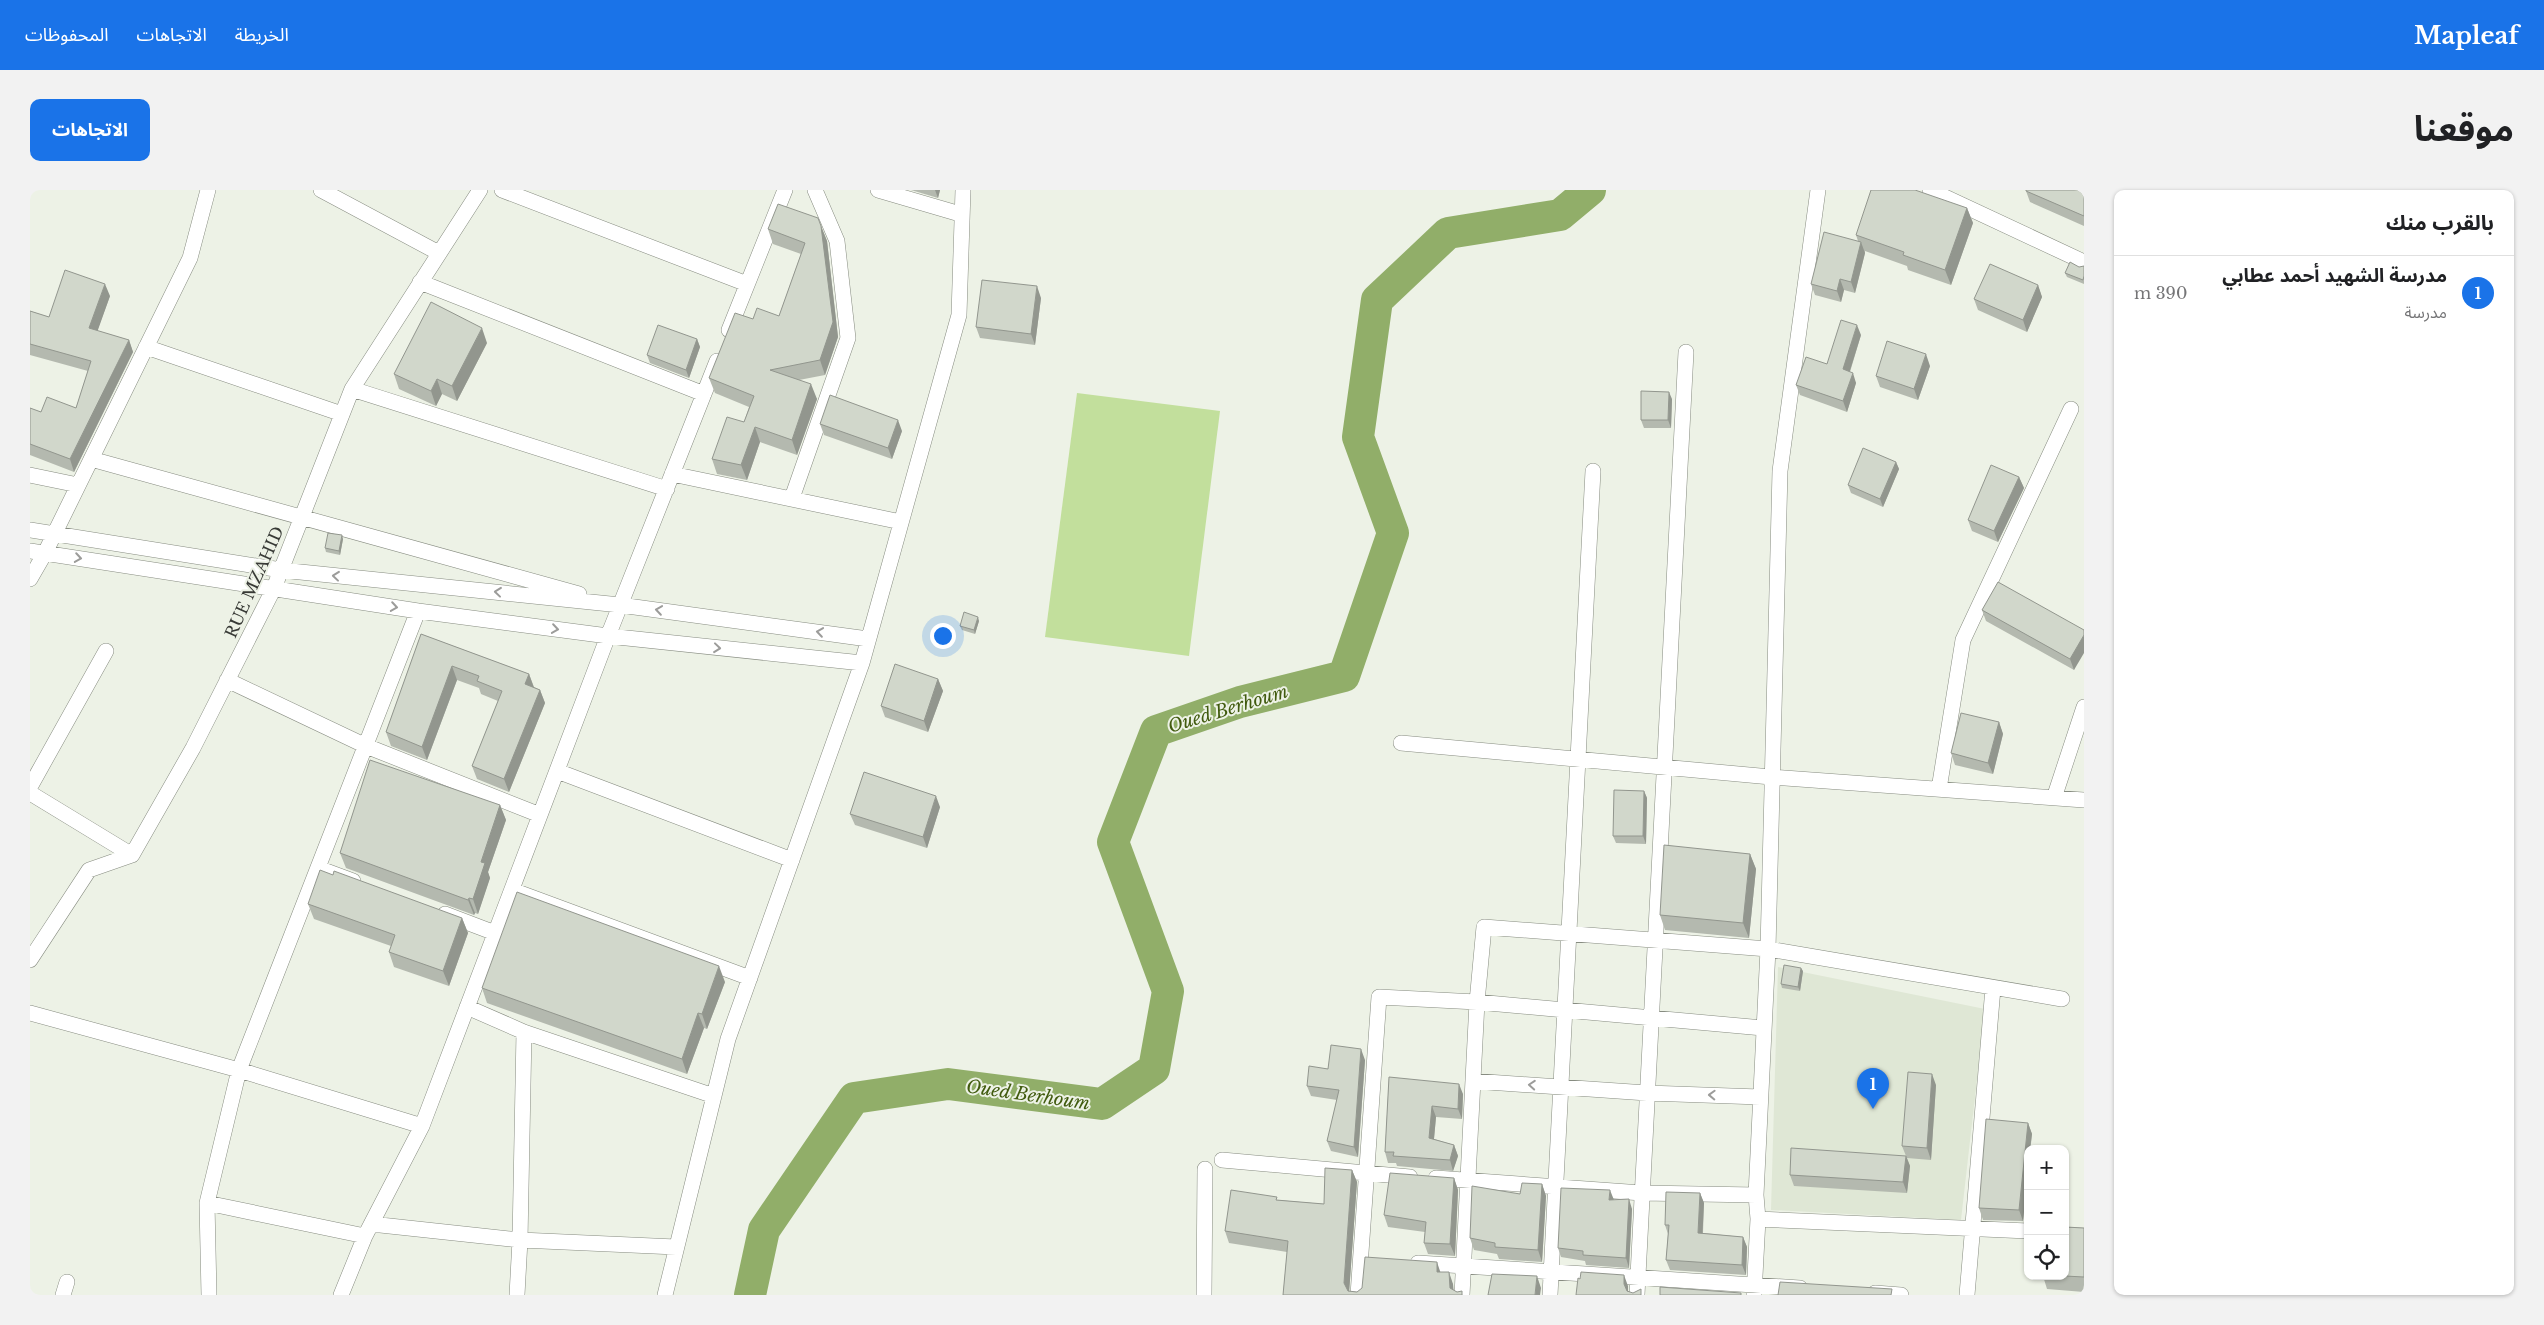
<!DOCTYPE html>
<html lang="ar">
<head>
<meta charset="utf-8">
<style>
	body { margin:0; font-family:"Libre Baskerville","Noto Sans Arabic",serif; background:#f2f2f2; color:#202124; direction:rtl }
	.controls { position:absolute; right:15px; bottom:15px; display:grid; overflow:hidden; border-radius:10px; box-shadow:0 1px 4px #0004 }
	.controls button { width:45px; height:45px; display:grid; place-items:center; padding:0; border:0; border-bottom:1px solid #e0e0e0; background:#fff; color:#202124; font:25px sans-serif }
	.you { position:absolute; left:912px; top:445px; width:18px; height:18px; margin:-12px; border:4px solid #fff; border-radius:50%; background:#1a73e8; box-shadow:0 0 0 8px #1a73e833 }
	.badge { display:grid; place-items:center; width:32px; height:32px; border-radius:50%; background:#1a73e8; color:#fff; font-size:16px; font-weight:700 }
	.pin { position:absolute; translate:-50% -41px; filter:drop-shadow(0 1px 2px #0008) }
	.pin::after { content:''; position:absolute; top:26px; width:18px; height:15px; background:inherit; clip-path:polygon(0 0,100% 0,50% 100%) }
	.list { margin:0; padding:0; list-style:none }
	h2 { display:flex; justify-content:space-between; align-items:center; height:65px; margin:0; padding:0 20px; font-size:21px }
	h2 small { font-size:16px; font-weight:400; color:#757577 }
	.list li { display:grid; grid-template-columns:32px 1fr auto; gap:15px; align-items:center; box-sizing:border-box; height:75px; padding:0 20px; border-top:1px solid #e0e0e0 }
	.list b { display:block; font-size:19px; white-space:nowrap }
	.list p { margin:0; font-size:16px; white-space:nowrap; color:#757577 }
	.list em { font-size:16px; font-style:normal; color:#757577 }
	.icon { flex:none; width:28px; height:28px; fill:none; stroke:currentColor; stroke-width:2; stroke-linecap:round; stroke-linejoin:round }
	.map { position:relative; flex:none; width:2054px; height:1105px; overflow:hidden; direction:ltr; border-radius:10px }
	header { display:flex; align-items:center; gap:30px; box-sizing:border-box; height:70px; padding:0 25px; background:#1a73e8; color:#fff }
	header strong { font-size:24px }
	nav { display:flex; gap:28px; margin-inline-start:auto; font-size:18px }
	.intro { display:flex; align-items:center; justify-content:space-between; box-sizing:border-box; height:120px; padding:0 30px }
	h1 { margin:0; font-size:35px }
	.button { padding:12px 22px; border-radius:10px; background:#1a73e8; color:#fff; font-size:18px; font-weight:700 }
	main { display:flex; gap:30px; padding:0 30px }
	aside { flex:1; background:#fff; border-radius:10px; box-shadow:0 1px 4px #0004 }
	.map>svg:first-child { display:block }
	.built { fill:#dfe7d5 }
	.green { fill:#c2df9c }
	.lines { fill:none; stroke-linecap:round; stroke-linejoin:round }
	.river { stroke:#91ae69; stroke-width:32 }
	.street-casing { stroke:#878c81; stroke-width:16 }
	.street { stroke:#fff; stroke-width:15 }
	.wall { fill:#b4b9af }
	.shaded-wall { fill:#92968e }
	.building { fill:#d1d7cb; stroke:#92968e }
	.oneway { stroke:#9c9c9a }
	.labels { text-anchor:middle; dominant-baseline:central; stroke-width:4; stroke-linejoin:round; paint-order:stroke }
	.street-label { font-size:16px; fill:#383a36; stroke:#edf2e6 }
	.water-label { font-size:18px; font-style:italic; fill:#415b0f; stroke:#edf2e6 }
</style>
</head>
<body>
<header>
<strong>Mapleaf</strong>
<nav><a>الخريطة</a><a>الاتجاهات</a><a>المحفوظات</a></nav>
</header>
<div class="intro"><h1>موقعنا</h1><a class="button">الاتجاهات</a></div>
<main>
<aside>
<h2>بالقرب منك<small></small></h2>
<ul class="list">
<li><span class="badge">1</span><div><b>مدرسة الشهيد أحمد عطابي</b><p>مدرسة</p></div><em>390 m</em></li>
</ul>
</aside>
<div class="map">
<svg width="2054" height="1105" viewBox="0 0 2054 1105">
	<rect width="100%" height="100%" fill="#edf2e6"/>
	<path class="built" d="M 1748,777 L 1955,819 L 1931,1030 L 1741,1020 Z"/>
	<path class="green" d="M 1047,203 L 1190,221 L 1159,466 L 1015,447 Z"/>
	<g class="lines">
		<path class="river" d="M 720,1105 L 734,1040 L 824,908 L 918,894 L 1072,914 L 1124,879 L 1138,801 L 1083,652 L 1126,541 L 1210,512 L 1314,486 L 1363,343 L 1328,247 L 1347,110 L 1418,43 L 1530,25 L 1560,0"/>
		<defs>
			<path id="street" d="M 291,0 L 409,63
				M 472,0 L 717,94
				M 848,0 L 930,24
				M 1900,0 L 2054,72
				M 390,92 L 674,204
				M 699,140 L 755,0
				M 116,157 L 312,224
				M 322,199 L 637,299
				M 61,269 L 549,404
				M 642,284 L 871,332
				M 0,285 L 48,295
				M 762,308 L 818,148 L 807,51 L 785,0
				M 0,340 L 251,380 L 590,415 L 838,449
				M 0,361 L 388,421 L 578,446 L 832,473
				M 0,389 L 15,363 L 160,68 L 178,0
				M 197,490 L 336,556 L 510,625
				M 1371,553 L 1741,587 L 2054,610
				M 527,581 L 762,670
				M 0,597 L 76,461
				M 1909,599 L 1933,450 L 2041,219
				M 0,603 L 102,665
				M 2024,608 L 2054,517
				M 288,678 L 323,691
				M 482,700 L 720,788
				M 415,724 L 465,743
				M 0,770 L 59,680 L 102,665 L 163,558 L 244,398 L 322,199 L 450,0
				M 437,817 L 494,842 L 684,906
				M 0,823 L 209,880 L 392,936
				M 1443,891 L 1617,903 L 1730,907
				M 1192,970 L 1380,987
				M 1406,988 L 1612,1003 L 1726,1005
				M 177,1013 L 335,1046
				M 1728,1029 L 1998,1041
				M 341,1034 L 490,1050 L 646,1057
				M 1388,1073 L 1770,1098
				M 1845,1103 L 1871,1105
				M 33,1105 L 37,1092
				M 179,1105 L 177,1013 L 209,880 L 388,421
				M 311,1105 L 335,1046 L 392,936 L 578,446 L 687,171
				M 487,1105 L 490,1050 L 494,842
				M 635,1105 L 698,849 L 832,473 L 929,125 L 933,0
				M 1174,1105 L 1175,979
				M 1328,1105 L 1349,807 L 1447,812 L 1733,838
				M 1432,1105 L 1447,812 L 1454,737 L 1738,759 L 2032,809
				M 1520,1105 L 1563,281
				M 1607,1105 L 1656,162
				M 1724,1105 L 1728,1029 L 1726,1005 L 1738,759 L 1750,281 L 1788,0
				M 1937,1105 L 1963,798"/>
		</defs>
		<use href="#street" class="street-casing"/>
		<use href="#street" class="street"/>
	</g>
	<path class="wall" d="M 881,0 L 910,0 L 908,8 Z
		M 2054,0 L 2054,36 L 2000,12 L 1996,1 Z
		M 1937,18 L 1943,33 L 1921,95 L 1878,80 L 1877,76 L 1835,61 L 1835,63 L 1825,103 L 1814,100 L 1811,112 L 1785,105 L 1781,94 L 1828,51 L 1826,45 Z
		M 791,36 L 797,51 L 808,147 L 795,185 L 769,190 L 787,209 L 767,265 L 730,252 L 717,290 L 687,284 L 682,269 L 714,232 L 719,217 L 685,203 L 679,188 L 723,129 L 749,126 L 771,64 L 743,54 L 738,39 Z
		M 2054,76 L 2054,94 L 2037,87 L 2035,83 Z
		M 2008,95 L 2012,107 L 1997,142 L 1948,120 L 1944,109 Z
		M 80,106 L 67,141 L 99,150 L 103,162 L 44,282 L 0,265 L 0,218 L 11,222 L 46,218 L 58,181 L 0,165 L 0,121 L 19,127 Z
		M 1011,108 L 1005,155 L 950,148 L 946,137 Z
		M 1831,145 L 1820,182 L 1826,193 L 1817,222 L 1770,205 L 1766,195 L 1797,174 Z
		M 667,149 L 670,157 L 659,188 L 620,173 L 617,165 Z
		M 457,153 L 427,211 L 412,204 L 406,216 L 369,199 L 364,184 Z
		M 1900,176 L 1888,210 L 1850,197 L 1846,186 Z
		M 1642,209 L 1641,238 L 1614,238 L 1611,230 Z
		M 790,234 L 872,241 L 862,269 L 794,245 Z
		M 1866,272 L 1869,279 L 1853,317 L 1821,303 L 1818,295 Z
		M 1989,287 L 1994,298 L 1968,352 L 1942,341 L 1938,330 Z
		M 313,349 L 310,365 L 296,362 L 295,358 Z
		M 1952,420 L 2054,440 L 2044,480 L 1956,431 Z
		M 949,431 L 945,444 L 932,440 L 930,436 Z
		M 391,444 L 499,484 L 504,497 L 510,500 L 515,513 L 479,602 L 447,589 L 442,576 L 468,511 L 451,504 L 449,498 L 427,490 L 397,570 L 361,556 L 356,542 Z
		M 908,489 L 913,501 L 898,542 L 855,527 L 851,516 Z
		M 1969,532 L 1973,544 L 1963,584 L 1925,575 L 1921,563 Z
		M 1614,601 L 1617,608 L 1616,654 L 1586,653 L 1583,646 Z
		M 470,615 L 476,630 L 458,682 L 460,688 L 448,724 L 445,723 L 444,725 L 316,678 L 310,663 Z
		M 910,617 L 897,658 L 825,635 L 820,624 Z
		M 1720,664 L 1726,679 L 1719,748 L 1635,740 L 1630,725 Z
		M 278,714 L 432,728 L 438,743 L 419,796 L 364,777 L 359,762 L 361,756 L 284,729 Z
		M 1773,781 L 1770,801 L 1752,798 L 1751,794 Z
		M 695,792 L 677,839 L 674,838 L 657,884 L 457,813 L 452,798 Z
		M 1335,870 L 1328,967 L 1301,961 L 1297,951 L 1307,910 L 1281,906 L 1277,896 Z
		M 1359,887 L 1433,904 L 1432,929 L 1406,927 L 1404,949 L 1424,955 L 1428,966 L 1423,981 L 1367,976 L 1366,973 L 1358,973 L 1355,962 Z
		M 1906,895 L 1901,970 L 1877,968 L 1880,976 L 1877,1003 L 1764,996 L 1760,985 L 1876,966 L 1872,956 Z
		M 1998,933 L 2002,944 L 1993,1031 L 1953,1030 L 1949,1018 Z
		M 1322,980 L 1327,992 L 1319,1101 L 1327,1102 L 1411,1082 L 1423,1094 L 1423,1100 L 1433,1105 L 1253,1105 L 1257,1062 L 1199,1053 L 1195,1041 L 1248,1010 L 1294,1014 Z
		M 1424,988 L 1428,1000 L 1425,1066 L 1398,1064 L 1394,1053 L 1395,1042 L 1358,1037 L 1354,1025 Z
		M 1512,994 L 1516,1006 L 1512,1072 L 1469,1069 L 1467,1064 L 1444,1060 L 1440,1048 L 1490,1004 Z
		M 1670,1003 L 1674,1013 L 1673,1043 L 1713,1047 L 1717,1057 L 1716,1085 L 1640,1080 L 1636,1070 L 1638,1044 L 1635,1035 Z
		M 1584,1010 L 1602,1019 L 1599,1078 L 1556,1075 L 1555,1071 L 1531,1067 L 1528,1058 Z
		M 2035,1037 L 2054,1038 L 2054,1102 L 2017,1099 L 2013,1086 L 2035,1086 Z"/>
	<path class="shaded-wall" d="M 905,0 L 910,0 L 908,8 Z
		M 1937,18 L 1943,33 L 1921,95 L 1915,80 Z
		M 791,36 L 797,51 L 808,147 L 795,185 L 790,170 Z
		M 1831,52 L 1835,63 L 1825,103 L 1821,92 Z
		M 1810,89 L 1814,100 L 1811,112 L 1807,101 Z
		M 75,94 L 80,106 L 64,151 L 59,138 Z
		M 2008,95 L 2012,107 L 1997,142 L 1993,130 Z
		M 1007,96 L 1011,108 L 1005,155 L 1001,144 Z
		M 1827,135 L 1831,145 L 1817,190 L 1813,179 Z
		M 452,138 L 457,153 L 427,211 L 422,196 Z
		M 667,149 L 670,157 L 659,188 L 656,180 Z
		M 99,150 L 103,162 L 44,282 L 40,269 Z
		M 1896,164 L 1900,176 L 1888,210 L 1884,199 Z
		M 1823,183 L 1826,193 L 1817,222 L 1813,211 Z
		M 407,189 L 412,204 L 406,216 L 401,201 Z
		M 781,194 L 787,209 L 767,265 L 762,250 Z
		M 1639,202 L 1642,209 L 1641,238 L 1638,230 Z
		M 868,230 L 872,241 L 862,269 L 858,258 Z
		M 725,237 L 730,252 L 717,290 L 711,275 Z
		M 1866,272 L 1869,279 L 1853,317 L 1850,309 Z
		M 1989,287 L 1994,298 L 1968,352 L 1964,341 Z
		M 312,345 L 313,349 L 310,365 L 309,361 Z
		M 948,427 L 949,431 L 945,444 L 944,440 Z
		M 2054,445 L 2054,463 L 2044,480 L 2040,469 Z
		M 422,476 L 427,490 L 397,570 L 392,557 Z
		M 499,484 L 504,498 L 495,494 Z
		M 908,489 L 913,501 L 898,542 L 894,531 Z
		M 510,500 L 515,513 L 479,602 L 474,589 Z
		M 1969,532 L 1973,544 L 1963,584 L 1958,573 Z
		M 1614,601 L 1617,608 L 1616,654 L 1613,646 Z
		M 906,606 L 910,617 L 897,658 L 893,647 Z
		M 470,615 L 476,630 L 458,682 L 460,688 L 448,724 L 443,709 L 451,672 Z
		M 1720,664 L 1726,679 L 1719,748 L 1713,733 Z
		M 439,708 L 445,723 L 444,725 L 438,710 Z
		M 432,728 L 438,743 L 419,796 L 413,781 Z
		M 689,776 L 695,792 L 677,839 L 672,824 Z
		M 1771,778 L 1773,781 L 1770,801 L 1768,797 Z
		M 668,823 L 674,838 L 657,884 L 652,869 Z
		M 1331,859 L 1335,870 L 1328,967 L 1324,957 Z
		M 1902,884 L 1906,895 L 1901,970 L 1897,958 Z
		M 1429,894 L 1433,904 L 1432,929 L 1428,919 Z
		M 1402,916 L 1406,927 L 1403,959 L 1399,948 Z
		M 1998,933 L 2002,944 L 2000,959 L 1998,959 L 1998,985 L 1993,1031 L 1989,1020 Z
		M 1424,955 L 1428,966 L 1423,981 L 1420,970 Z
		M 1876,966 L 1880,976 L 1877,1003 L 1873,992 Z
		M 1322,980 L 1327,992 L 1319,1104 L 1314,1093 Z
		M 1424,988 L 1428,1000 L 1425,1066 L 1420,1054 Z
		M 1512,994 L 1516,1006 L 1512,1072 L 1508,1060 Z
		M 1580,1000 L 1584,1010 L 1579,1010 Z
		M 1670,1003 L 1674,1013 L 1672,1053 L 1668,1043 Z
		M 1599,1009 L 1602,1019 L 1599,1078 L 1596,1068 Z
		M 1713,1047 L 1717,1057 L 1716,1085 L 1712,1075 Z
		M 1407,1072 L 1411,1084 L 1407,1082 Z
		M 1419,1082 L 1423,1094 L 1424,1105 L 1420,1098 Z
		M 1594,1085 L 1598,1096 L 1598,1105 L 1594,1094 Z
		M 1507,1086 L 1511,1098 L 1510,1105 L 1505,1105 Z"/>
	<path class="building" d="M 1841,0 L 1885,0 L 1937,18 L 1915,80 L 1873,65 L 1874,62 L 1826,45 Z
		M 1996,0 L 2054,0 L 2054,26 L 1996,1 Z
		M 748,14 L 788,28 L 791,36 L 803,132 L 790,170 L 740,180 L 781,194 L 762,250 L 725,237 L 711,275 L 682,269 L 697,227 L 714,232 L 724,206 L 679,188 L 705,123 L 723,129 L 727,118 L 749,126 L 775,53 L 738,39 Z
		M 1794,42 L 1831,52 L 1821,92 L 1810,89 L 1807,101 L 1781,94 Z
		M 2040,72 L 2049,77 L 2054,76 L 2054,86 L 2053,90 L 2035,83 Z
		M 1960,74 L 2008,95 L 1993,130 L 1944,109 Z
		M 35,80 L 75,94 L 59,138 L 99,150 L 40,269 L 0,254 L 0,218 L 11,222 L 17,207 L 46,218 L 61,171 L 0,154 L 0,121 L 19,127 Z
		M 952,90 L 1007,96 L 1001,144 L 946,137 Z
		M 401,112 L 452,138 L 422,196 L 407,189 L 401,201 L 364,184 Z
		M 1811,130 L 1827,135 L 1813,179 L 1823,183 L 1813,211 L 1766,195 L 1776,167 L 1797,174 Z
		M 628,135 L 667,149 L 656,180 L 617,165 Z
		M 1857,151 L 1896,164 L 1884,199 L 1846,186 Z
		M 1611,201 L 1639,202 L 1638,230 L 1611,230 Z
		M 800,205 L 868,230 L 858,258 L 790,234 Z
		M 1833,258 L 1866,272 L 1850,309 L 1818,295 Z
		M 1961,275 L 1989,287 L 1964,341 L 1938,330 Z
		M 298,343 L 312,345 L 309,361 L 295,358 Z
		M 1968,392 L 2054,440 L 2054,445 L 2040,469 L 1952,420 Z
		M 934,422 L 948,427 L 944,440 L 930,436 Z
		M 391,444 L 499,484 L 495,494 L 510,500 L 474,589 L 442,576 L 472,501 L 447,491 L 449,486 L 422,476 L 392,557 L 356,542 Z
		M 865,474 L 908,489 L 894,531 L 851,516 Z
		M 1931,523 L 1969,532 L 1958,573 L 1921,563 Z
		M 340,570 L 470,615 L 451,672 L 455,673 L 443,709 L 439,708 L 438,710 L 310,663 Z
		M 834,582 L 906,606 L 893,647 L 820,624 Z
		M 1584,600 L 1614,601 L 1613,646 L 1583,646 Z
		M 1634,655 L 1720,664 L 1713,733 L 1630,725 Z
		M 290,680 L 303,685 L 304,681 L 432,728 L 413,781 L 359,762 L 365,745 L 278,714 Z
		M 487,702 L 689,776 L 672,824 L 668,823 L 652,869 L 452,798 Z
		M 1754,775 L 1771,778 L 1768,797 L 1751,794 Z
		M 1301,855 L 1331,859 L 1324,957 L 1297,951 L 1309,900 L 1277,896 L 1279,876 L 1298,879 Z
		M 1878,882 L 1902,884 L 1897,958 L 1872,956 Z
		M 1359,887 L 1429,894 L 1428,919 L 1402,916 L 1399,948 L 1424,955 L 1420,970 L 1363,966 L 1364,962 L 1355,962 Z
		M 1956,929 L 1998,933 L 1989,1020 L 1949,1018 Z
		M 1761,958 L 1876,966 L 1873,992 L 1760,985 Z
		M 1295,978 L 1322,980 L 1314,1093 L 1318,1101 L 1327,1102 L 1332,1098 L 1335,1067 L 1407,1072 L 1407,1082 L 1419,1082 L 1420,1098 L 1427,1102 L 1432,1101 L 1432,1105 L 1253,1105 L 1258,1051 L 1195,1041 L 1201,1000 L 1247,1007 L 1246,1010 L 1294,1014 Z
		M 1360,983 L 1424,988 L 1420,1054 L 1394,1053 L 1396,1032 L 1354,1025 Z
		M 1492,993 L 1512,994 L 1508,1060 L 1465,1057 L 1465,1053 L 1440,1048 L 1442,996 L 1490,1004 Z
		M 1531,998 L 1580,1000 L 1579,1010 L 1599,1009 L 1596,1068 L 1553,1065 L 1553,1061 L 1528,1058 Z
		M 1636,1002 L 1670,1003 L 1668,1043 L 1713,1047 L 1712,1075 L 1636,1070 L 1639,1035 L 1635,1035 Z
		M 2035,1037 L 2054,1038 L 2054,1087 L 2035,1086 Z
		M 1551,1082 L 1594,1085 L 1594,1094 L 1597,1101 L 1603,1103 L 1611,1099 L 1611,1105 L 1546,1105 L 1548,1088 L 1550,1089 Z
		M 1462,1084 L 1507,1086 L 1505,1105 L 1458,1105 Z
		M 1750,1092 L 1862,1099 L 1861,1105 L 1748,1105 Z
		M 1630,1097 L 1711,1103 L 1711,1105 L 1630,1105 Z"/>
	<defs><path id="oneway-chevron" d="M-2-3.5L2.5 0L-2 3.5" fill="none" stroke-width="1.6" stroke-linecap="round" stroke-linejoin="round" transform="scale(1.25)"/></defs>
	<g class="oneway">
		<use href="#oneway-chevron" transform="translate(48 368) rotate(9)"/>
		<use href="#oneway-chevron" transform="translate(306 386) rotate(-174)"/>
		<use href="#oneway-chevron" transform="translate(468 402) rotate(-174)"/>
		<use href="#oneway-chevron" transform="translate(364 417) rotate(9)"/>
		<use href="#oneway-chevron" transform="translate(629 420) rotate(-172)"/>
		<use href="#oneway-chevron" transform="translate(525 439) rotate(8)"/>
		<use href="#oneway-chevron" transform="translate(790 442) rotate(-172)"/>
		<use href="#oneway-chevron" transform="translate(687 458) rotate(6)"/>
		<use href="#oneway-chevron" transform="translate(1502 895) rotate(-176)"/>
		<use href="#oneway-chevron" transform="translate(1682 905) rotate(-178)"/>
	</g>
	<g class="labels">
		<g class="street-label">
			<text transform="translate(224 392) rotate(-66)">RUE MZAHID</text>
		</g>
		<g class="water-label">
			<text transform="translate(1198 519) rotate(-17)">Oued Berhoum</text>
			<text transform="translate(998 905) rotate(8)">Oued Berhoum</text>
		</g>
	</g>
</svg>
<div class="controls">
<button>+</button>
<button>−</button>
<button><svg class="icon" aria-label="locate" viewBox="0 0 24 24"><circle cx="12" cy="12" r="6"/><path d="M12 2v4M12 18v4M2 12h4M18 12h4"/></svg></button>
</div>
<div class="you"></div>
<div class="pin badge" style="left:1843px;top:919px">1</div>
</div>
</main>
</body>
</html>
